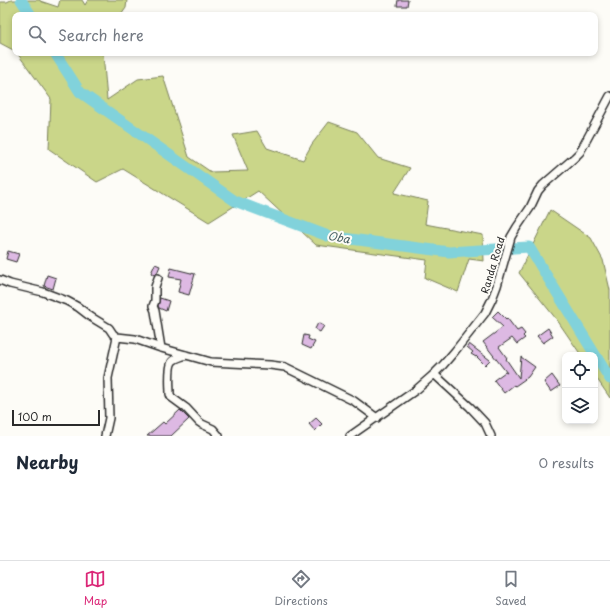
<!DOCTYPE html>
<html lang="en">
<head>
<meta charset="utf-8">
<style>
	body { margin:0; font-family:"Playpen Sans",sans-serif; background:#f6f6f7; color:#1f2937 }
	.controls { position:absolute; right:12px; bottom:12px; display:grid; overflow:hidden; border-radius:8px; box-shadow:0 2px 6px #0003 }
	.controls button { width:36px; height:36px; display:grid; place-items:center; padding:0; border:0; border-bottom:1px solid #e0e1e3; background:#fff; color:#1f2937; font:20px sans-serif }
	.scale { position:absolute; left:12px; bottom:10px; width:88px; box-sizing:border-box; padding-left:4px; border:2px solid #2b2b2b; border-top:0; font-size:11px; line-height:14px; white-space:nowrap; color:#2b2b2b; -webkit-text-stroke:3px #fdfcf7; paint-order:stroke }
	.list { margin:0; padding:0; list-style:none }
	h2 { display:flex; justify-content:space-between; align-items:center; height:52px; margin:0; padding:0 16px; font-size:17px }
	h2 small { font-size:13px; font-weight:400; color:#747a83 }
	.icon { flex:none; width:22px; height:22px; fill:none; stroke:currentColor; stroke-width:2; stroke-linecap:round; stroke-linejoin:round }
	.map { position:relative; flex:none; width:610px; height:436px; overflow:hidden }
	.search { position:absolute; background:#fff; box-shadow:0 2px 6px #0003; left:12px; right:12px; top:12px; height:44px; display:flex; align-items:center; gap:10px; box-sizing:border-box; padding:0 14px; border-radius:8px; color:#747a83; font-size:15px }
	.sheet { height:124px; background:#fff }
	nav { display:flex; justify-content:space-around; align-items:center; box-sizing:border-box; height:56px; border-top:1px solid #e0e1e3; background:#fff; font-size:11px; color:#747a83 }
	nav a { display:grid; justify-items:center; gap:2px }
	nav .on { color:#db2777 }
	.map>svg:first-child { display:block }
	.green { fill:#cad689; stroke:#7a805a }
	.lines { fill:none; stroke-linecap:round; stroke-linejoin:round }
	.river { stroke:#81d2db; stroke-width:11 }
	.building { fill:#ddb9e3; stroke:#2b2b2b }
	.minor-casing { stroke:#2b2b2b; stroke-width:10 }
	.minor { stroke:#fdfcf7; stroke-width:7 }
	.labels { text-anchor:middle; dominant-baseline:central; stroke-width:4; stroke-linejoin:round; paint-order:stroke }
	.street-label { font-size:10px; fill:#2b2b2b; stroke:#fdfcf7 }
	.water-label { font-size:11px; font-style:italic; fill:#455d60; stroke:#fdfcf7 }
</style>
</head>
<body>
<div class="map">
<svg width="610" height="436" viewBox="0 0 610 436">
	<rect width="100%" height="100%" fill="#fdfcf7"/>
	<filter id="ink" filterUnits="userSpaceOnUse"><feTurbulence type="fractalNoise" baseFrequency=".025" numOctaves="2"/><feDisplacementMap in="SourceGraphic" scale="8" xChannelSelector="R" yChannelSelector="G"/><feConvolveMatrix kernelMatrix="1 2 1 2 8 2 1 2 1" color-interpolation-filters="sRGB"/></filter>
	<g filter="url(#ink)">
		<path class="green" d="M 11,0 L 40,0 L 40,1 L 58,7 L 60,0 L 82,0 L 85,5 L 88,0 L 127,0 L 126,8 L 121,15 L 15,15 L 15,51 L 0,43 L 0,2 L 7,2 Z
			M 17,53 L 103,53 L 107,100 L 138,79 L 163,76 L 189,157 L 211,172 L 248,171 L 233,135 L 257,131 L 267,148 L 303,160 L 312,144 L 329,122 L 357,132 L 378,158 L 410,168 L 394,193 L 428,201 L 425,224 L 483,235 L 484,261 L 469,259 L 458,292 L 425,278 L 427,260 L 316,245 L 258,191 L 209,222 L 123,169 L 97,182 L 49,149 L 51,99 Z
			M 550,210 L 591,238 L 603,260 L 610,290 L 610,398 L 595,376 L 595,355 L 581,355 L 557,320 L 519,273 Z"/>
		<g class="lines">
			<path class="river" d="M 21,0 L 31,15
				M 55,53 L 80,92 L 235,201 L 328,236 L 449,252 L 529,247 L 610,379"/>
		</g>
		<path class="building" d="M 398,0 L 408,0 L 407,6 L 397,6 Z
			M 8,251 L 19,254 L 16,262 L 6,259 Z
			M 155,264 L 160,266 L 157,273 L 154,275 L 151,273 Z
			M 171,268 L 195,274 L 189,295 L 178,292 L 181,279 L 169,277 Z
			M 47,275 L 56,278 L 53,289 L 44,286 Z
			M 160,298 L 169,301 L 166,311 L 159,308 L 158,306 Z
			M 498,311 L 506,319 L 507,318 L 517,331 L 521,329 L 525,334 L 523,336 L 525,338 L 517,344 L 512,338 L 499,347 L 507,358 L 506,359 L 519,378 L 521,357 L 535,367 L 528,377 L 515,386 L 514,385 L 504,393 L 494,380 L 505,372 L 507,373 L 483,342 L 503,327 L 492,317 Z
			M 318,323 L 324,326 L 320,332 L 315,329 Z
			M 548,328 L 553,336 L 543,343 L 537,336 Z
			M 304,335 L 309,336 L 308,339 L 315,342 L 311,349 L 302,345 Z
			M 469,344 L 490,360 L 485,365 L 476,356 L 476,357 L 471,354 L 473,352 L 467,347 Z
			M 552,375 L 560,386 L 551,392 L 544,382 Z
			M 180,410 L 189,419 L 171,436 L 147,436 L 163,422 L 165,424 Z
			M 316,418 L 322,424 L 315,431 L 309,424 Z"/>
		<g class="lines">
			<defs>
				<path id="minor" d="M 158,278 L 155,287 L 155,301 L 153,306 L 155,311 L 161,348
					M 0,280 L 10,284 L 43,292 L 67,301 L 78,307 L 91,317 L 109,328 L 113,334 L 117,337 L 135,339 L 161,348 L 211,362 L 270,365 L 285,367 L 354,401 L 377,418
					M 186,355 C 181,357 175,358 172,362 C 168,368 170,387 170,394 L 171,397 L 186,408 L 199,422 L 202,424 L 213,429 L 219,436
					M 434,374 L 470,407 L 485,423 L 491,436
					M 105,436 L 109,418 L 108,378 L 117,337
					M 350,436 L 416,390 L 432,376 L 443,365 L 455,351 L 485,313 L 492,299 L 497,286 L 511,237 L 517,227 L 530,208 L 538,191 L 543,185 L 574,158 L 580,152 L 610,96"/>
			</defs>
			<use href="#minor" class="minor-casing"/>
			<use href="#minor" class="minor"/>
		</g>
	</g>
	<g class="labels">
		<g class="street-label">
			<text transform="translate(492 265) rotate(-73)">Randa Road</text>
		</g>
		<g class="water-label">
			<text transform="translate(339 237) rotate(10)">Oba</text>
		</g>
	</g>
</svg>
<div class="controls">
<button><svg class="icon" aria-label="locate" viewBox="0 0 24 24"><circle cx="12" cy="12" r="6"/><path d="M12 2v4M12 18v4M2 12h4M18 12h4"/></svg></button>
<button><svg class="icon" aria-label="layers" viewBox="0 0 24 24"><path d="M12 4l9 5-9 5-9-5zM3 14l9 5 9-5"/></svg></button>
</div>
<div class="scale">100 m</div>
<div class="search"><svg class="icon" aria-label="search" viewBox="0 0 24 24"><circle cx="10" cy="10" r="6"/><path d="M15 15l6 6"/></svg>Search here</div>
</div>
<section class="sheet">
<h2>Nearby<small>0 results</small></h2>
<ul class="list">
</ul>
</section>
<nav>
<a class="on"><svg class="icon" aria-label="map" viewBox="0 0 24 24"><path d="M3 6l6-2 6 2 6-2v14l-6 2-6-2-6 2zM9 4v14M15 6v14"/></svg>Map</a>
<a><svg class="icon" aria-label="directions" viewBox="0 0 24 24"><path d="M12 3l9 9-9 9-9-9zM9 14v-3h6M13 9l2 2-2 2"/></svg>Directions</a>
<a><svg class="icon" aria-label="saved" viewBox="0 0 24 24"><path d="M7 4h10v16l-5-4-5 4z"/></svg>Saved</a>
</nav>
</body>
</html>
